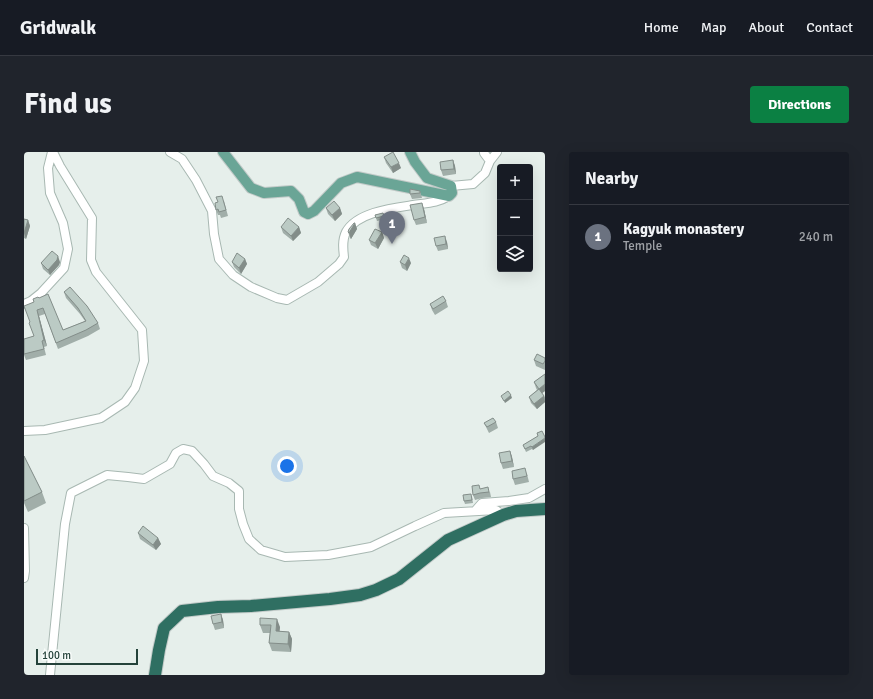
<!DOCTYPE html>
<html lang="en">
<head>
<meta charset="utf-8">
<style>
	body { margin:0; font-family:Signika,sans-serif; background:#20242c; color:#f1f3f6 }
	.controls { position:absolute; right:12px; top:12px; display:grid; overflow:hidden; border-radius:4px; box-shadow:0 4px 16px #0002 }
	.controls button { width:36px; height:36px; display:grid; place-items:center; padding:0; border:0; border-bottom:1px solid #363941; background:#171b24; color:#f1f3f6; font:20px sans-serif }
	.scale { position:absolute; left:12px; bottom:10px; width:102px; box-sizing:border-box; padding-left:4px; border:2px solid #24423a; border-top:0; font-size:11px; line-height:14px; white-space:nowrap; color:#24423a; -webkit-text-stroke:3px #f7fbf9; paint-order:stroke }
	.you { position:absolute; left:263px; top:314px; width:14px; height:14px; margin:-10px; border:3px solid #fff; border-radius:50%; background:#1a73e8; box-shadow:0 0 0 6px #1a73e833 }
	.badge { display:grid; place-items:center; width:26px; height:26px; border-radius:50%; background:#0b8043; color:#fff; font-size:13px; font-weight:700 }
	.pin { position:absolute; translate:-50% -33px; filter:drop-shadow(0 1px 2px #0008) }
	.pin::after { content:''; position:absolute; top:21px; width:14px; height:12px; background:inherit; clip-path:polygon(0 0,100% 0,50% 100%) }
	.list { margin:0; padding:0; list-style:none }
	h2 { display:flex; justify-content:space-between; align-items:center; height:52px; margin:0; padding:0 16px; font-size:17px }
	h2 small { font-size:13px; font-weight:400; color:#9ea1a6 }
	.list li { display:grid; grid-template-columns:26px 1fr auto; gap:12px; align-items:center; box-sizing:border-box; height:64px; padding:0 16px; border-top:1px solid #363941 }
	.list b { display:block; font-size:15px; white-space:nowrap }
	.list p { margin:0; font-size:13px; white-space:nowrap; color:#9ea1a6 }
	.list em { font-size:13px; font-style:normal; color:#9ea1a6 }
	.icon { flex:none; width:22px; height:22px; fill:none; stroke:currentColor; stroke-width:2; stroke-linecap:round; stroke-linejoin:round }
	.map { position:relative; flex:none; width:521px; height:523px; overflow:hidden; border-radius:4px }
	header { display:flex; align-items:center; gap:24px; box-sizing:border-box; height:56px; padding:0 20px; background:#171b24; border-bottom:1px solid #363941 }
	header strong { font-size:19px }
	nav { display:flex; gap:22px; margin-inline-start:auto; font-size:14px }
	.intro { display:flex; align-items:center; justify-content:space-between; box-sizing:border-box; height:96px; padding:0 24px }
	h1 { margin:0; font-size:28px }
	.button { padding:10px 18px; border-radius:4px; background:#0b8043; color:#fff; font-size:14px; font-weight:700 }
	main { display:flex; gap:24px; padding:0 24px }
	aside { flex:1; background:#171b24; border-radius:4px; box-shadow:0 4px 16px #0002 }
	.map>svg:first-child { display:block }
	.lines { fill:none; stroke-linecap:round; stroke-linejoin:round }
	.minor-casing { stroke:#a8b8b2; stroke-width:10 }
	.major-casing { stroke:#c2cac8; stroke-width:12 }
	.highway-casing { stroke:#c2cac8; stroke-width:14 }
	.minor { stroke:#fff; stroke-width:8 }
	.major { stroke:#6aa596; stroke-width:10 }
	.highway { stroke:#2f6f62; stroke-width:12 }
	.wall { fill:#a1aea9 }
	.shaded-wall { fill:#838d89 }
	.building { fill:#bbcac4; stroke:#838d89 }
</style>
</head>
<body>
<header>
<strong>Gridwalk</strong>
<nav><a>Home</a><a>Map</a><a>About</a><a>Contact</a></nav>
</header>
<div class="intro"><h1>Find us</h1><a class="button">Directions</a></div>
<main>
<div class="map">
<svg width="521" height="523" viewBox="0 0 521 523">
	<rect width="100%" height="100%" fill="#e6efeb"/>
	<g class="lines">
		<defs>
			<path id="minor" d="M 146,0 L 158,7 L 172,28 L 188,59 L 190,82 L 195,107 L 209,123 L 227,135 L 253,146 L 263,148 L 294,130 L 315,112 L 320,105 C 319,97 318,88 322,80 C 333,60 369,56 389,53 C 402,51 414,51 425,44
				M 460,0 L 460,1 L 466,9
				M 427,34 L 449,32 L 461,21 L 466,9 L 473,0
				M 0,152 L 7,149 L 17,141 L 40,116 L 44,97 L 39,71 L 26,41 L 24,16 L 28,0
				M 0,279 L 21,278 L 77,266 L 101,250 L 111,236 L 120,209 L 118,178 L 72,120 L 67,108 L 68,66 L 36,14 L 29,0
				M 451,359 L 458,351 L 485,349 L 505,346 L 521,337
				M 0,376 L 1,419 L 0,426
				M 26,523 L 41,372 L 47,341 L 83,323 L 104,325 L 120,327 L 146,312 L 152,301 L 159,297 L 168,299 L 180,312 L 189,324 L 205,331 L 215,339 L 215,357 L 219,372 L 225,387 L 237,398 L 261,405 L 304,403 L 347,395 L 391,374 L 420,361 L 472,358 L 479,363"/>
			<path id="major" d="M 199,0 L 227,36 L 240,41 L 267,39 L 275,47 L 280,60 L 284,62 L 290,59 L 317,31 L 333,25 L 425,44 L 428,41 L 427,34 L 403,26 L 391,10 L 386,0"/>
			<path id="highway" d="M 131,523 L 135,498 L 140,476 L 158,459 L 194,455 L 227,454 L 306,447 L 336,443 L 352,438 L 375,427 L 424,388 L 479,363 L 492,359 L 521,357"/>
		</defs>
		<use href="#minor" class="minor-casing"/>
		<use href="#major" class="major-casing"/>
		<use href="#highway" class="highway-casing"/>
		<use href="#minor" class="minor"/>
		<use href="#major" class="major"/>
		<use href="#highway" class="highway"/>
	</g>
	<path class="wall" d="M 360,5 L 377,16 L 369,21 L 362,11 Z
		M 429,8 L 431,14 L 432,22 L 419,24 L 417,18 Z
		M 396,39 L 398,46 L 388,47 L 386,42 Z
		M 200,49 L 204,64 L 197,66 L 196,63 L 194,63 L 192,58 Z
		M 302,56 L 316,56 L 318,62 L 311,69 L 304,62 Z
		M 400,57 L 403,71 L 392,73 L 390,68 Z
		M 359,61 L 361,67 L 353,69 L 351,63 Z
		M 371,61 L 374,69 L 366,72 L 363,65 Z
		M 0,67 L 4,68 L 6,74 L 2,87 L 0,86 Z
		M 331,71 L 333,77 L 327,87 L 326,86 L 324,80 Z
		M 257,75 L 275,75 L 277,81 L 269,89 L 259,81 Z
		M 358,80 L 360,86 L 354,97 L 347,93 L 345,88 Z
		M 423,90 L 424,97 L 414,99 L 412,94 Z
		M 221,107 L 223,112 L 217,122 L 210,115 L 208,110 Z
		M 36,110 L 35,113 L 26,123 L 19,117 L 17,111 Z
		M 376,110 L 387,111 L 383,119 L 378,116 Z
		M 40,140 L 74,171 L 76,177 L 64,184 L 34,197 L 21,162 L 15,164 L 23,194 L 20,195 L 22,203 L 2,208 L 0,203 L 0,187 L 10,184 L 6,170 L 10,150 L 14,145 L 39,178 L 61,169 L 56,162 L 42,146 Z
		M 422,149 L 424,155 L 411,163 L 408,158 L 406,152 Z
		M 521,206 L 521,218 L 512,214 L 510,208 Z
		M 521,222 L 521,239 L 518,241 L 521,245 L 521,250 L 513,257 L 507,251 L 505,245 L 513,238 L 512,236 L 510,230 Z
		M 472,270 L 474,276 L 465,281 L 460,271 Z
		M 518,279 L 509,298 L 508,297 L 502,300 L 499,293 L 514,284 L 513,281 Z
		M 486,299 L 488,305 L 490,315 L 479,317 L 477,311 Z
		M 0,304 L 18,340 L 22,351 L 4,360 L 0,351 Z
		M 503,322 L 505,330 L 491,333 L 489,327 Z
		M 456,337 L 466,340 L 467,345 L 458,346 L 451,348 L 449,343 Z
		M 448,345 L 449,351 L 441,352 L 440,349 Z
		M 114,381 L 134,386 L 137,392 L 132,398 L 116,387 Z
		M 197,462 L 199,468 L 200,476 L 191,478 L 189,472 Z
		M 236,466 L 256,475 L 255,479 L 265,480 L 268,487 L 267,500 L 248,499 L 245,491 L 246,481 L 239,481 L 236,473 Z"/>
	<path class="shaded-wall" d="M 429,8 L 431,14 L 432,22 L 430,17 Z
		M 375,11 L 377,16 L 369,21 L 367,15 Z
		M 398,51 L 400,57 L 403,71 L 401,65 Z
		M 316,56 L 318,62 L 311,69 L 308,63 Z
		M 4,68 L 6,74 L 2,87 L 0,81 Z
		M 331,71 L 333,77 L 327,87 L 325,81 Z
		M 275,75 L 277,81 L 269,89 L 267,84 Z
		M 358,80 L 360,86 L 354,97 L 351,91 Z
		M 421,84 L 423,90 L 424,97 L 422,92 Z
		M 34,104 L 36,110 L 35,113 L 26,123 L 24,118 Z
		M 385,106 L 387,111 L 383,119 L 381,113 Z
		M 221,107 L 223,112 L 217,122 L 215,116 Z
		M 13,158 L 15,164 L 23,194 L 20,188 Z
		M 521,232 L 521,239 L 517,242 L 515,237 Z
		M 487,243 L 488,246 L 481,251 L 480,249 Z
		M 520,244 L 521,250 L 513,257 L 510,252 Z
		M 521,286 L 521,290 L 509,298 L 508,295 Z
		M 486,299 L 488,305 L 490,315 L 488,309 Z
		M 134,386 L 137,392 L 132,398 L 129,393 Z
		M 197,462 L 199,468 L 200,476 L 198,470 Z
		M 253,467 L 256,475 L 255,486 L 252,479 Z
		M 265,480 L 268,487 L 267,500 L 264,492 Z"/>
	<path class="building" d="M 369,0 L 375,11 L 367,15 L 360,5 Z
		M 429,8 L 430,17 L 417,18 L 416,10 Z
		M 386,37 L 396,39 L 396,41 L 386,42 Z
		M 198,44 L 202,58 L 195,60 L 194,57 L 192,58 L 191,51 L 194,50 L 192,45 Z
		M 310,49 L 316,56 L 308,63 L 302,56 Z
		M 398,51 L 401,65 L 390,68 L 386,53 Z
		M 359,61 L 360,64 L 352,66 L 351,63 Z
		M 371,61 L 373,66 L 365,70 L 363,65 Z
		M 264,66 L 275,75 L 267,84 L 257,75 Z
		M 0,67 L 4,68 L 0,81 Z
		M 330,71 L 331,71 L 325,81 L 324,80 L 325,77 Z
		M 351,77 L 358,80 L 351,91 L 345,88 Z
		M 421,84 L 422,92 L 412,94 L 410,86 Z
		M 28,99 L 34,104 L 33,108 L 24,118 L 17,111 Z
		M 213,101 L 221,107 L 215,116 L 208,110 Z
		M 380,103 L 385,106 L 381,113 L 376,110 Z
		M 46,135 L 63,154 L 74,171 L 62,178 L 32,191 L 19,156 L 13,158 L 20,188 L 18,189 L 20,197 L 0,202 L 0,187 L 10,184 L 5,171 L 6,170 L 0,154 L 10,150 L 9,147 L 14,145 L 15,146 L 24,142 L 39,178 L 62,169 L 54,156 L 40,140 Z
		M 419,144 L 422,149 L 409,157 L 406,152 Z
		M 513,202 L 521,206 L 521,209 L 519,212 L 510,208 Z
		M 521,222 L 521,232 L 515,237 L 510,230 Z
		M 515,237 L 520,244 L 510,252 L 505,245 Z
		M 484,239 L 487,243 L 480,249 L 477,244 Z
		M 469,266 L 472,270 L 463,275 L 460,271 Z
		M 518,279 L 521,285 L 521,286 L 508,295 L 507,294 L 501,297 L 499,293 L 514,284 L 513,281 Z
		M 486,299 L 488,309 L 477,311 L 475,301 Z
		M 0,304 L 18,340 L 0,349 Z
		M 501,316 L 503,324 L 489,327 L 488,319 Z
		M 455,333 L 456,337 L 464,335 L 465,340 L 456,341 L 449,343 L 448,334 Z
		M 447,342 L 448,348 L 440,349 L 439,343 Z
		M 119,374 L 134,386 L 129,393 L 114,381 Z
		M 197,462 L 198,470 L 189,472 L 187,464 Z
		M 236,466 L 253,467 L 252,479 L 265,480 L 264,492 L 245,491 L 247,473 L 236,473 Z"/>
</svg>
<div class="controls">
<button>+</button>
<button>−</button>
<button><svg class="icon" aria-label="layers" viewBox="0 0 24 24"><path d="M12 4l9 5-9 5-9-5zM3 14l9 5 9-5"/></svg></button>
</div>
<div class="scale">100 m</div>
<div class="you"></div>
<div class="pin badge" style="left:368px;top:92px;background:#6b7280">1</div>
</div>
<aside>
<h2>Nearby<small></small></h2>
<ul class="list">
<li><span class="badge" style="background:#6b7280">1</span><div><b>Kagyuk monastery</b><p>Temple</p></div><em>240 m</em></li>
</ul>
</aside>
</main>
</body>
</html>
